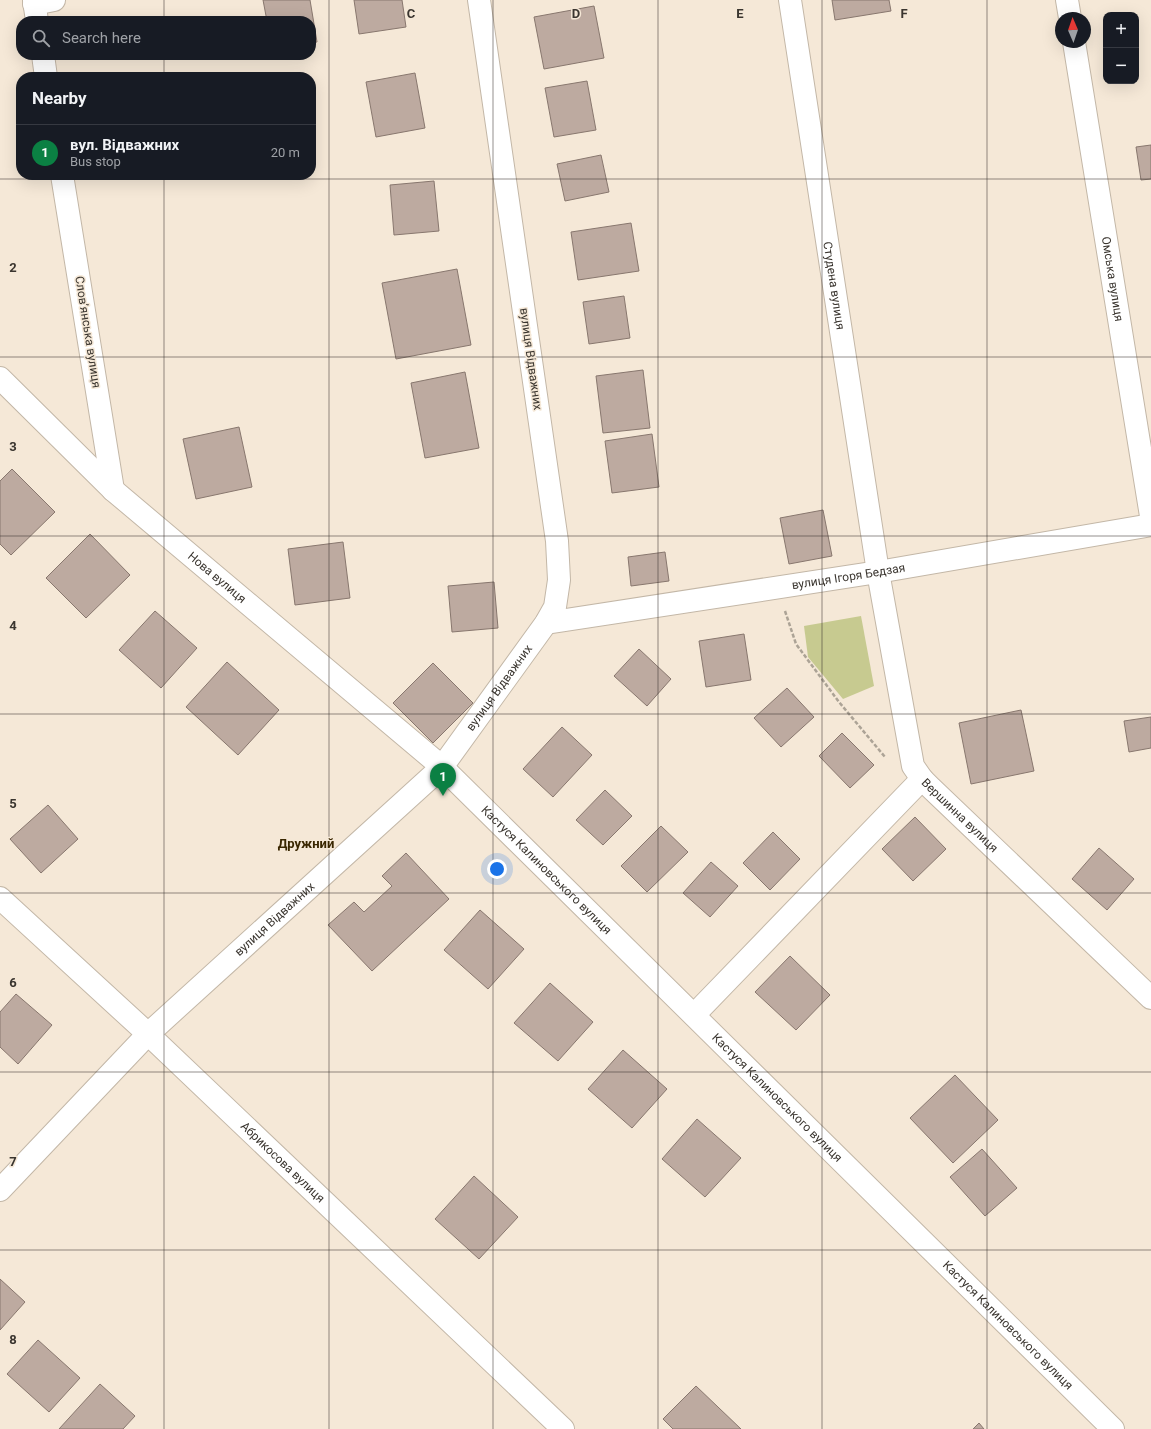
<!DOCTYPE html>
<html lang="en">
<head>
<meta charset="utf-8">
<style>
	body { margin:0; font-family:Roboto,sans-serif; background:#20242c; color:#f1f3f6 }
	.controls { position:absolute; right:12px; top:12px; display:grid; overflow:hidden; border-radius:8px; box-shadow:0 4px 16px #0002 }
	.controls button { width:36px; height:36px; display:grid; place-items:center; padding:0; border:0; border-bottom:1px solid #363941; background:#171b24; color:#f1f3f6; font:20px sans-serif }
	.compass { position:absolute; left:1055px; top:12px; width:36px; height:36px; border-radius:50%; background:#171b24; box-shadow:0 4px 16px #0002; rotate:358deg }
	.you { position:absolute; left:497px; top:869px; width:14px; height:14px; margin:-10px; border:3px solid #fff; border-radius:50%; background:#1a73e8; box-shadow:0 0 0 6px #1a73e833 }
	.badge { display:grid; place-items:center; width:26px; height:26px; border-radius:50%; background:#0b8043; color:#fff; font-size:13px; font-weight:700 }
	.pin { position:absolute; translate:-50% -33px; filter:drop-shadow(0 1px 2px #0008) }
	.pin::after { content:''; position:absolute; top:21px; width:14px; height:12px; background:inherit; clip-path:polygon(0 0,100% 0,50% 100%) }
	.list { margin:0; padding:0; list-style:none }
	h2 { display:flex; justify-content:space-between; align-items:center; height:52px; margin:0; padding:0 16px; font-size:17px }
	h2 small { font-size:13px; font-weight:400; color:#9ea1a6 }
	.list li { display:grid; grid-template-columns:26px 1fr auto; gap:12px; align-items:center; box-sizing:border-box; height:56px; padding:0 16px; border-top:1px solid #363941 }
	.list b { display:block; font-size:15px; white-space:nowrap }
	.list p { margin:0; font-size:13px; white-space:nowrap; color:#9ea1a6 }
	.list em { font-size:13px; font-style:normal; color:#9ea1a6 }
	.icon { flex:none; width:22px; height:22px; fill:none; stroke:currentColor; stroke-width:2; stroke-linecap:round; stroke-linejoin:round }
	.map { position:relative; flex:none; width:1151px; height:1429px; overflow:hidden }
	.search { position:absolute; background:#171b24; box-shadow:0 4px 16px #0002; left:16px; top:16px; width:300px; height:44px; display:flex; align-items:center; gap:10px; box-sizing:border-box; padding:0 14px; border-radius:16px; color:#9ea1a6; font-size:15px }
	.panel { position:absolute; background:#171b24; box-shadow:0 4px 16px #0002; left:16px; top:72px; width:300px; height:108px; border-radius:16px }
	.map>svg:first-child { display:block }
	.green { fill:#c7ca90 }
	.building { fill:#bdaaa0; stroke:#88776e }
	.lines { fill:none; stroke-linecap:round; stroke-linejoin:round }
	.minor-casing { stroke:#c3b7a7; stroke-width:24 }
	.path { stroke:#aca396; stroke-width:2.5; stroke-dasharray:4 2; stroke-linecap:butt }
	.minor { stroke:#fff; stroke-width:22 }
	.grid { fill:none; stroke:#3a352f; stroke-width:1; stroke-opacity:0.55 }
	.labels { text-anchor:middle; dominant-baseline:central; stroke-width:3; stroke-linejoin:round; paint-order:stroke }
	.street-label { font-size:12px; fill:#3a352f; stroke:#f5e8d7 }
	.neighbourhood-label { font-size:13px; font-weight:bold; fill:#392600; stroke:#f5e8d7 }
	.grid-label { font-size:13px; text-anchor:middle; font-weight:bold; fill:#3a352f; stroke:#f5e8d7; stroke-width:3; stroke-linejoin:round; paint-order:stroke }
</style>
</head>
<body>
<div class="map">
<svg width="1151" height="1429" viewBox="0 0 1151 1429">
	<rect width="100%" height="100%" fill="#f5e8d7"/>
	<path class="green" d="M 861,616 L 874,686 L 843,699 L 808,657 L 804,626 Z"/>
	<path class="building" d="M 263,0 L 310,0 L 317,42 L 311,43 L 311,21 L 267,21 Z
		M 354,0 L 402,0 L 406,27 L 359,34 Z
		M 832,0 L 889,0 L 891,11 L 835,20 Z
		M 594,6 L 604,58 L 544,69 L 534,17 Z
		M 415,73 L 425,128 L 376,137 L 366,82 Z
		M 587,81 L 596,130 L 554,137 L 545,88 Z
		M 1151,145 L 1151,179 L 1141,180 L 1136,147 Z
		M 601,155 L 609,192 L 565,201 L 557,164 Z
		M 434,181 L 439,231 L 394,235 L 390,185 Z
		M 631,223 L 639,271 L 578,280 L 571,232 Z
		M 457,269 L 471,345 L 396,359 L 382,283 Z
		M 624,296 L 630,338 L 589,344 L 583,302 Z
		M 643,370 L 650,428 L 603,433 L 596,376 Z
		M 465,372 L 479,448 L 425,458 L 411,383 Z
		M 239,427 L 252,487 L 196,499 L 183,439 Z
		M 652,434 L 659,487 L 612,493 L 605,441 Z
		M 12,469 L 55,512 L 11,555 L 0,544 L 0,481 Z
		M 823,510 L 832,556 L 789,564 L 780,518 Z
		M 90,534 L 130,575 L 86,618 L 46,578 Z
		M 343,542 L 350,598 L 295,605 L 288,549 Z
		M 665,552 L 669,581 L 631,586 L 628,557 Z
		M 494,582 L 498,628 L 452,632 L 448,586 Z
		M 155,611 L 197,648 L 161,688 L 119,650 Z
		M 744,634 L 751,680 L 706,687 L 699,641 Z
		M 639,649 L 671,679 L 647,706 L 614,676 Z
		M 227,662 L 279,710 L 238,755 L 186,707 Z
		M 433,663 L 473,703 L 433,743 L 393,703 Z
		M 787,688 L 814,717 L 781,747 L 754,718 Z
		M 1021,710 L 1034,771 L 971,784 L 959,723 Z
		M 1151,717 L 1151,748 L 1129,752 L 1124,721 Z
		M 562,727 L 592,755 L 553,797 L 523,769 Z
		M 842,733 L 874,765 L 850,788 L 819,756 Z
		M 605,790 L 632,816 L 603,845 L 576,820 Z
		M 48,805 L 78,839 L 41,873 L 10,839 Z
		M 915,817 L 946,849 L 913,881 L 882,849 Z
		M 661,826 L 688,852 L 647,892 L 621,866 Z
		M 773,832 L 800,859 L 770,890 L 743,863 Z
		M 1099,848 L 1134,879 L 1107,910 L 1072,879 Z
		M 406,853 L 449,899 L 372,971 L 328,925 L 354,902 L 364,912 L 392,886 L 382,876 Z
		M 711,862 L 738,886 L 710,917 L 683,893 Z
		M 480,910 L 524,949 L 488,989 L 444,950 Z
		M 790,956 L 830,995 L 796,1030 L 755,992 Z
		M 550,983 L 593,1022 L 558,1061 L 514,1023 Z
		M 16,994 L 52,1025 L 18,1064 L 0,1047 L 0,1012 Z
		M 623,1050 L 667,1089 L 632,1128 L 588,1089 Z
		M 955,1075 L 998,1120 L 953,1163 L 910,1118 Z
		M 697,1119 L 741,1158 L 705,1197 L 662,1159 Z
		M 982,1149 L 1017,1188 L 985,1216 L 950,1177 Z
		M 474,1176 L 518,1217 L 479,1259 L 435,1219 Z
		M 0,1279 L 25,1302 L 0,1330 Z
		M 38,1340 L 80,1378 L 49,1412 L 7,1374 Z
		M 100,1384 L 135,1416 L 123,1429 L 59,1429 Z
		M 696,1386 L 741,1429 L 673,1429 L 663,1419 Z
		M 979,1423 L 984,1429 L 973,1429 Z"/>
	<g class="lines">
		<defs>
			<g id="minor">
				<path d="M 34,0 L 37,21"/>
				<path id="s1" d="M 790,0 L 878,572 L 913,766 L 922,779 L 931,788 L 1151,998"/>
				<path d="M 1067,0 L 1070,18"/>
				<path d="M 34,4 L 54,0"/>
				<path id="s2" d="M 1074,42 L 1151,516"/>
				<path d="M 43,55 L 46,77"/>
				<path d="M 62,175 L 113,490"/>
				<path id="s3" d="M 0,378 L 113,490 L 441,766 L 1113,1429"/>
				<path id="s4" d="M 546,623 L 878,572 L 1151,525"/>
				<path id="s5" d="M 0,898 L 148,1034 L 563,1429"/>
				<path d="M 694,1015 L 922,779"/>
				<path id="s6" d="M 0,1190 L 148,1034 L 442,767 L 546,623 L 555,607 L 559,580 L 557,541 L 479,0"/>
			</g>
		</defs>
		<use href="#minor" class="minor-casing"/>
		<path class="path" d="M 785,611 L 796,644 L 839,702 L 885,757"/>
		<use href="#minor" class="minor"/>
	</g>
	<path class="grid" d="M 164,0 L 164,21M 329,0 L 329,1429M 493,0 L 493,1429M 658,0 L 658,1429M 822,0 L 822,1429M 987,0 L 987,1429M 164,55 L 164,77M 164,175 L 164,1429M 0,179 L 1151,179M 0,357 L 1151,357M 0,536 L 1151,536M 0,714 L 1151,714M 0,893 L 1151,893M 0,1072 L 1151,1072M 0,1250 L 1151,1250"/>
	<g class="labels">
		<g class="street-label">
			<text stroke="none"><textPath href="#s2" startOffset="240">Омська вулиця</textPath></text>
			<text stroke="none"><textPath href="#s1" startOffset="289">Студена вулиця</textPath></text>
			<text transform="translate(88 332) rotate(81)">Словʼянська вулиця</text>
			<text transform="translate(531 359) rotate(82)">вулиця Відважних</text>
			<text stroke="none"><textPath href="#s4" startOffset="306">вулиця Ігоря Бедзая</textPath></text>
			<text stroke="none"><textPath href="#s3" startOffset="295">Нова вулиця</textPath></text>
			<text stroke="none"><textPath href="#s6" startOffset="710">вулиця Відважних</textPath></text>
			<text stroke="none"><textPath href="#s1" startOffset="844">Вершинна вулиця</textPath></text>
			<text stroke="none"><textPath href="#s3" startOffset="736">Кастуся Калиновського вулиця</textPath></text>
			<text stroke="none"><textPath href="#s6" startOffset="386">вулиця Відважних</textPath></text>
			<text stroke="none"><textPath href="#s3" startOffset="1060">Кастуся Калиновського вулиця</textPath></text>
			<text stroke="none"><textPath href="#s5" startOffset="387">Абрикосова вулиця</textPath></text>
			<text stroke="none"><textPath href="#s3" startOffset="1384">Кастуся Калиновського вулиця</textPath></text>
		</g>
		<g class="neighbourhood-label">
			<text x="306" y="843">Дружний</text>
		</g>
	</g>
	<g class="grid-label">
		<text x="411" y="18">C</text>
		<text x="576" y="18">D</text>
		<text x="740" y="18">E</text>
		<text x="904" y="18">F</text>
		<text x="13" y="272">2</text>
		<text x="13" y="451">3</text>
		<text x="13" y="630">4</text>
		<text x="13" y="808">5</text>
		<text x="13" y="987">6</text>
		<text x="13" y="1166">7</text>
		<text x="13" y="1344">8</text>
	</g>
</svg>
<div class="controls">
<button>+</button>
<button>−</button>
</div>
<svg class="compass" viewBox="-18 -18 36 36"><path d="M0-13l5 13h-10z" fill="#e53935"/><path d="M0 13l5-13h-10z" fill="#9ea1a6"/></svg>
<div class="you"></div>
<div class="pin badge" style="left:443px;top:796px">1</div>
<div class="search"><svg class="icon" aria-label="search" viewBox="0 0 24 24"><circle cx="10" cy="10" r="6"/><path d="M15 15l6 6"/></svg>Search here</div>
<section class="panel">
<h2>Nearby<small></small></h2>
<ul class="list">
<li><span class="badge">1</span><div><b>вул. Відважних</b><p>Bus stop</p></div><em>20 m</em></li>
</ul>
</section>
</div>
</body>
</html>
